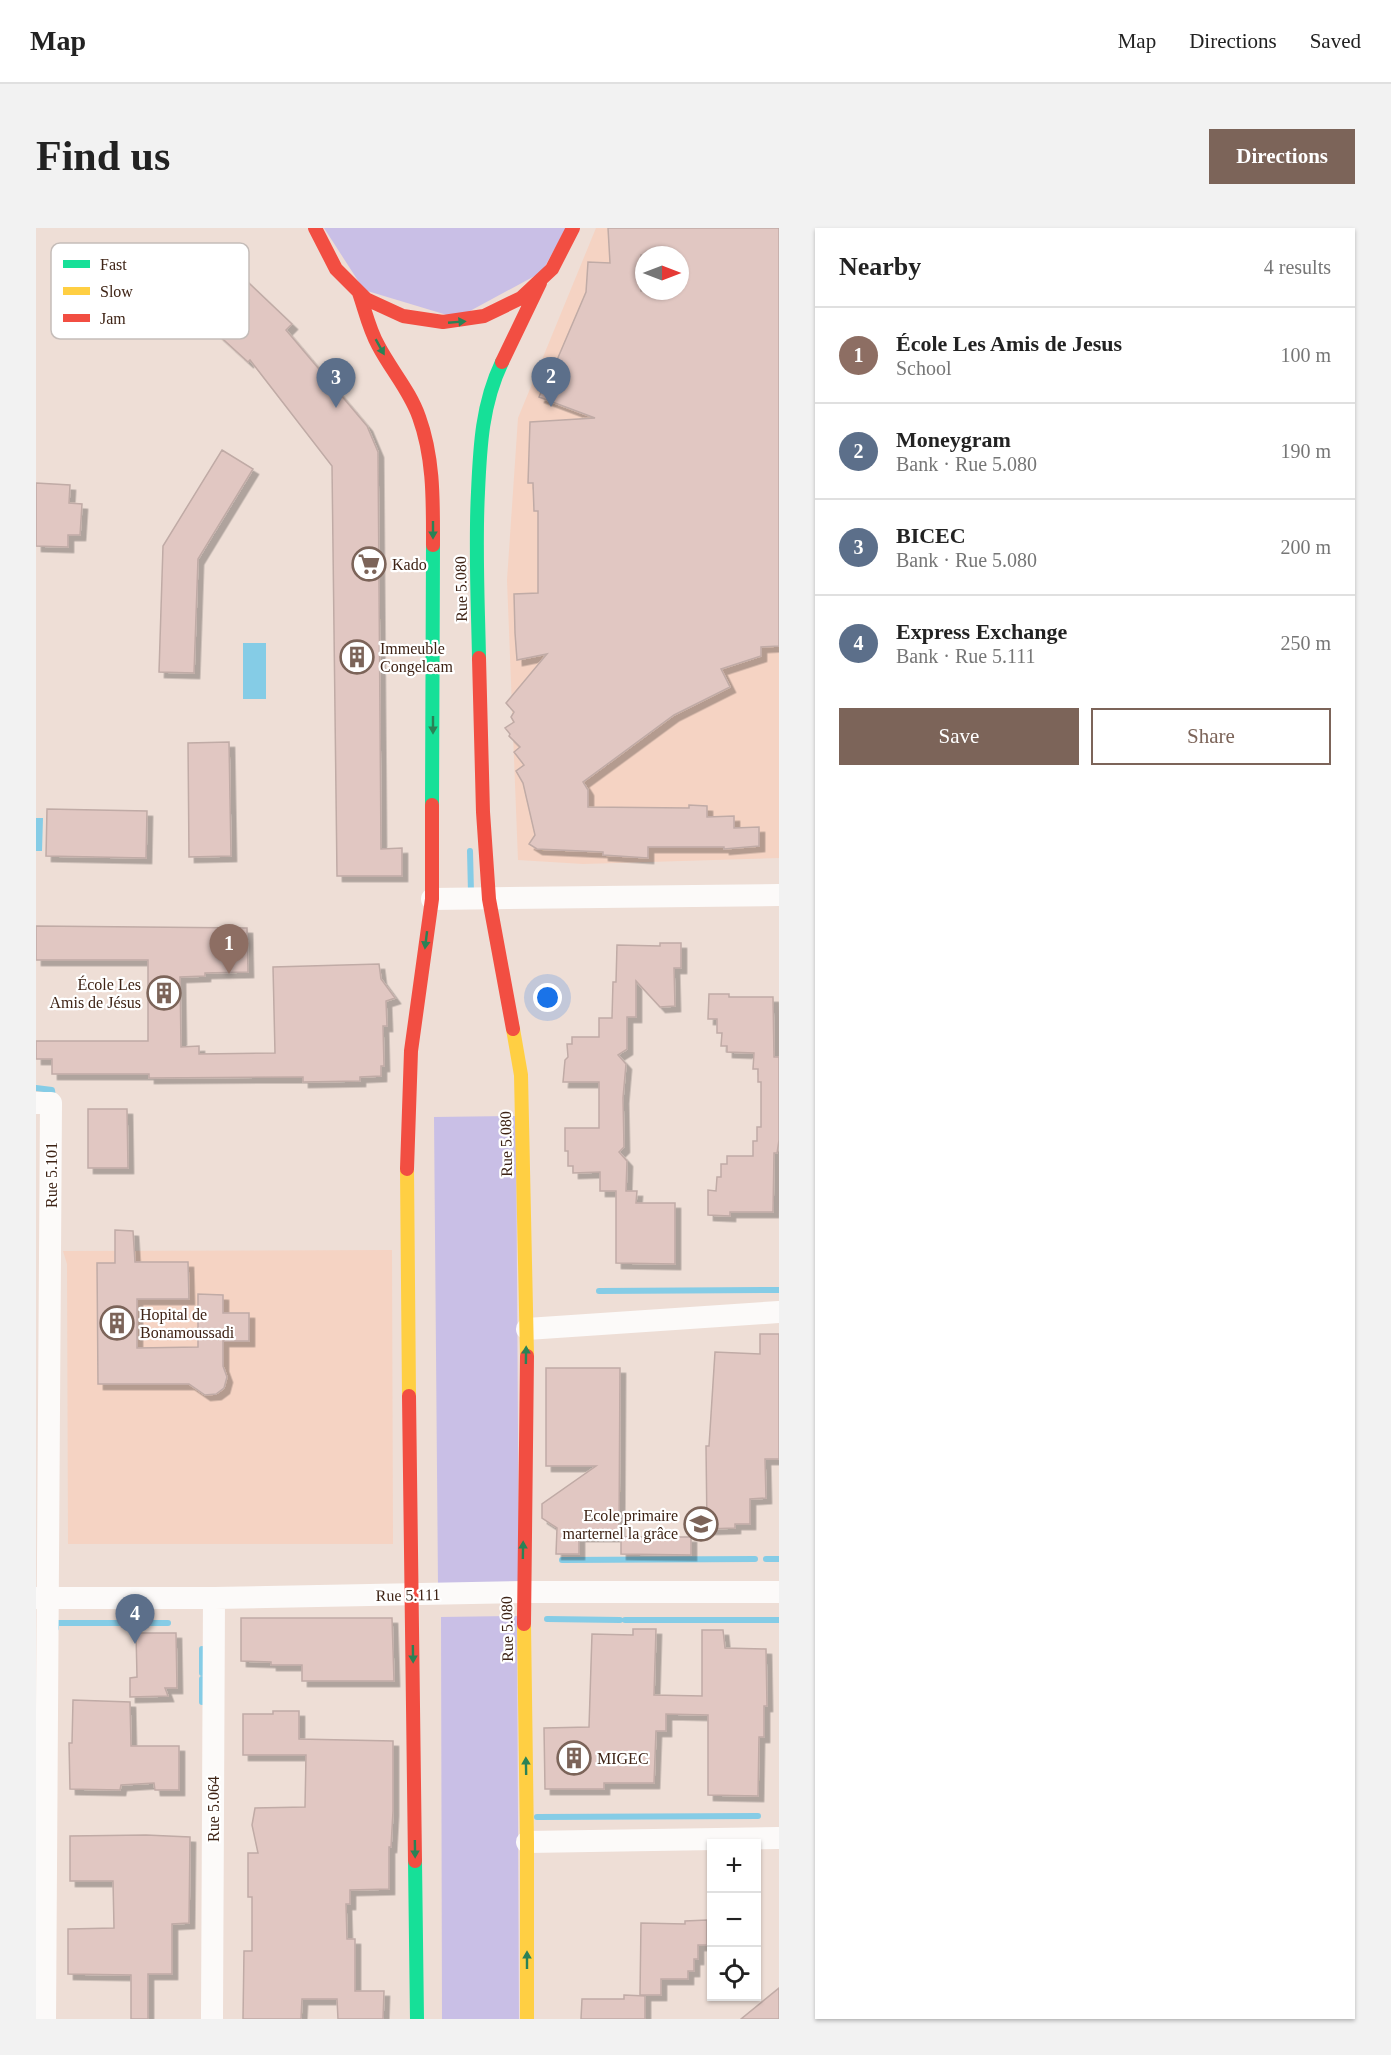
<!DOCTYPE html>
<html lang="en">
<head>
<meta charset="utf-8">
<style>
	body { margin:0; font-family:Georgia,serif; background:#f2f2f2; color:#222 }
	.controls { position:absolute; right:18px; bottom:18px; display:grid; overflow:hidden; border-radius:0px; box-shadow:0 2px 4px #0004 }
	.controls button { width:54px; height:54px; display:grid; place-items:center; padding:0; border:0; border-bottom:2px solid #e0e0e0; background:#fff; color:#222; font:30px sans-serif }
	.compass { position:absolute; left:599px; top:18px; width:54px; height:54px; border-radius:50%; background:#fff; box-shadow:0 2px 4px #0004; rotate:90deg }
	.you { position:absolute; left:512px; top:770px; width:21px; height:21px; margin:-15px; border:4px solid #fff; border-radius:50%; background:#1a73e8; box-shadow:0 0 0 9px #1a73e833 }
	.badge { display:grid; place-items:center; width:39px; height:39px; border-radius:50%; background:#7c6459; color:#fff; font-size:20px; font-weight:700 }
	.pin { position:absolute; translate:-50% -50px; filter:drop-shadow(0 2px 3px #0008) }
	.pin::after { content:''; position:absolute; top:32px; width:21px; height:18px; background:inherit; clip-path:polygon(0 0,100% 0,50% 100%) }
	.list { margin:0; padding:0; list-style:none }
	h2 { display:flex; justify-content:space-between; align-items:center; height:78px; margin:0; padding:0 24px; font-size:26px }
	h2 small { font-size:20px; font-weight:400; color:#767676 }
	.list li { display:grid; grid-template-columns:39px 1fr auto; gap:18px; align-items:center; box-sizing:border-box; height:96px; padding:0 24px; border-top:2px solid #e0e0e0 }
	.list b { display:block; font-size:22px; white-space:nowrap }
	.list p { margin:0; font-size:20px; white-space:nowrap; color:#767676 }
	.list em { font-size:20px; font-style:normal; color:#767676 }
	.actions { display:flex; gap:12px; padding:18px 24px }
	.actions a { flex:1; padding:14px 0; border:2px solid #7c6459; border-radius:0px; text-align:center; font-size:21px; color:#7c6459 }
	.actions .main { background:#7c6459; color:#fff }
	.icon { flex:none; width:33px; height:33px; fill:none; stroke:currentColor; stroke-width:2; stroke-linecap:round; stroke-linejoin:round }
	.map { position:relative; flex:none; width:743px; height:1791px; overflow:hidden; border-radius:0px }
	header { display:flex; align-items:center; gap:36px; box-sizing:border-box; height:84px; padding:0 30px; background:#fff; border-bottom:2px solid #e0e0e0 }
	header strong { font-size:28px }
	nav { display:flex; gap:33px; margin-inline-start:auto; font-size:21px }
	.intro { display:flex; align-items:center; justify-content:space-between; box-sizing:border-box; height:144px; padding:0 36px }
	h1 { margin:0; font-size:42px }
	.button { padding:15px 27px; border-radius:0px; background:#7c6459; color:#fff; font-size:21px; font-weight:700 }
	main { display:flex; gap:36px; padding:0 36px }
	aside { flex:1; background:#fff; border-radius:0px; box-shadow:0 2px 4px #0004 }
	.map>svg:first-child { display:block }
	.built { fill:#f5d3c3; fill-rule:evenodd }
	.green { fill:#c9bfe6 }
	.water { fill:#85cce6 }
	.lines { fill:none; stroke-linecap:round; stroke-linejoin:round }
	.stream { stroke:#85cce6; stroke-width:6 }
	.building { fill:#e1c7c2; stroke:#c0aba6; stroke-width:1.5; fill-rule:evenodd; filter:url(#shadow) }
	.street { stroke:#fcfaf9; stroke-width:22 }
	.fast { stroke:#16e098; stroke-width:14 }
	.slow { stroke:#ffcf43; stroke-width:14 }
	.jam { stroke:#f24e42; stroke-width:14 }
	.oneway { fill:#2a8256 }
	.labels { text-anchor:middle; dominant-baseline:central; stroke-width:4.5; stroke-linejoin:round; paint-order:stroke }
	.poi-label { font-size:16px; fill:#3e2315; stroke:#fff; text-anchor:start }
	.street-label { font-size:16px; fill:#3e2315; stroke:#fff }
	.key { fill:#fff; stroke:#c5bdb9; stroke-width:1.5 }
	.key-label { font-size:16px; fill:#3e2315 }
</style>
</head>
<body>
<header>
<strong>Map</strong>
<nav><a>Map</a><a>Directions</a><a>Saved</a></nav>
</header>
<div class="intro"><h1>Find us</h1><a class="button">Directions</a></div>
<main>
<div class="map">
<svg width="743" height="1791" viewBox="0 0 743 1791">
	<defs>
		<filter id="shadow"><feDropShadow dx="5.5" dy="5.5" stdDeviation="0" flood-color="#0004"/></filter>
	</defs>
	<rect width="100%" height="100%" fill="#eeded6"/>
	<path class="built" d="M 560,0 L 743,0 L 743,630 L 547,636 L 482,632 L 471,352 L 482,190 ZM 608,27 L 644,27 L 644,63 L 608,63 Z
		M 356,1022 L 357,1316 L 32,1316 L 31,1036 L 27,1023 Z"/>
	<path class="green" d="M 288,0 L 530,0 L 506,44 L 421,90 L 328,62 Z
		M 480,888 L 483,1358 L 402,1359 L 398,889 Z
		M 481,1388 L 483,1791 L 406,1791 L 405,1389 Z"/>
	<path class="water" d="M 207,415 L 230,415 L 230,471 L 207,471 Z
		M 0,590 L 7,590 L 6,623 L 0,623 Z"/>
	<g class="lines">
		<path class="stream" d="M 434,623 L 435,665
			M 0,860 L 16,862 L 17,870
			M 563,1063 L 743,1062
			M 730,1331 L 743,1331
			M 526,1332 L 719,1331
			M 511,1391 L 584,1392
			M 589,1392 L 743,1392
			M 20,1400 L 20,1395 L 132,1395
			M 166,1421 L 166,1445
			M 166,1451 L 166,1474
			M 501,1589 L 722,1588"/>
	</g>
	<path class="building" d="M 572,0 L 743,0 L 743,418 L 725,419 L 725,428 L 685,441 L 694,459 L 638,487 L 547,554 L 552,562 L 552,579 L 653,580 L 653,577 L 671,578 L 671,589 L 698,588 L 698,600 L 723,599 L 723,618 L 688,621 L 688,619 L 612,619 L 612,630 L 567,627 L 567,624 L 501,621 L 493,616 L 499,607 L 487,555 L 480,543 L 488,537 L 478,524 L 484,519 L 473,508 L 474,506 L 469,500 L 478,494 L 475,489 L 478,484 L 470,475 L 511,426 L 481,432 L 479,405 L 478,366 L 502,365 L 502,283 L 498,283 L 497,255 L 492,255 L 494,194 L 559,190 L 503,169 L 510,152 L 512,153 L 550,64 L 552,34 L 574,35 ZM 605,27 L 644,27 L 644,63 L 605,63 Z
		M 175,19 L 256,96 L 250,102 L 331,198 L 342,224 L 345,621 L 366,620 L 366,648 L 301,648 L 296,238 L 214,132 L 212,134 L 155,82 L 36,85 L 35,20 Z
		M 186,222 L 217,241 L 162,331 L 158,445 L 123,444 L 127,318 Z
		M 0,255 L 34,257 L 33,275 L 46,276 L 44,307 L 32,307 L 32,319 L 0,318 Z
		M 193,514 L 195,628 L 153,629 L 152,515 Z
		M 11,581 L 111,583 L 110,630 L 10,628 Z
		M 0,698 L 211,700 L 212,744 L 169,745 L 169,748 L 144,749 L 145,819 L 163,818 L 163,826 L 239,825 L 237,739 L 343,736 L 345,751 L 359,770 L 350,773 L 351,798 L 347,798 L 348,838 L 345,838 L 345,848 L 324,849 L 324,853 L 267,854 L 267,849 L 113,850 L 113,846 L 16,846 L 16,831 L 0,831 L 0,813 L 112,813 L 112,732 L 0,732 Z
		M 624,715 L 645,715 L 645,740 L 638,740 L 639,778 L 624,779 L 600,753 L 600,789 L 591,789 L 591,821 L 582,827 L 590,836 L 587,870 L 588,919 L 583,924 L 591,933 L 590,963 L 601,963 L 600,975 L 639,975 L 639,1036 L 580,1035 L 580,963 L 564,963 L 564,944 L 537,945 L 537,938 L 532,938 L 532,923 L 529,923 L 529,900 L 563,900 L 563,854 L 527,854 L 529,832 L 532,829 L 531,816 L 536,816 L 536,809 L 563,809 L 563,790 L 576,790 L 577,754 L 580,754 L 581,717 L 624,718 Z
		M 673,766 L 693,766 L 693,769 L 737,769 L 738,829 L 743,829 L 743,912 L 741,925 L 738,925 L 737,984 L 694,984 L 694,988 L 672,987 L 672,962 L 680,963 L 681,949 L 685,949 L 685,936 L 691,936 L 691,928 L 717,928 L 717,913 L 721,913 L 721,899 L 725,899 L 725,854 L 722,854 L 722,841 L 717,841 L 718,825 L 691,824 L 691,818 L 685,818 L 686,805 L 681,805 L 681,791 L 672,791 Z
		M 52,881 L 91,881 L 92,940 L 52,940 Z
		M 79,1002 L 97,1003 L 99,1034 L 152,1034 L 153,1071 L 101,1071 L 101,1120 L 162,1119 L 162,1066 L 187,1067 L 187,1085 L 213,1085 L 213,1113 L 187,1113 L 187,1138 L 191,1149 L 188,1160 L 180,1166 L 169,1167 L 153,1156 L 62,1156 L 61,1035 L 79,1035 Z
		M 724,1106 L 743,1106 L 743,1231 L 729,1231 L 730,1270 L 714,1271 L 714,1296 L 699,1296 L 699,1300 L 671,1301 L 670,1218 L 673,1218 L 679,1124 L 724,1126 Z
		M 510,1140 L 584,1140 L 583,1308 L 543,1308 L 543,1326 L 520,1326 L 521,1300 L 506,1290 L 506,1276 L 560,1238 L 510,1238 Z
		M 585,1309 L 655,1309 L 655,1327 L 585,1326 Z
		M 205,1390 L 356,1390 L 358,1453 L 266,1453 L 266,1437 L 235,1437 L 235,1434 L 205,1433 Z
		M 597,1401 L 620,1401 L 618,1467 L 666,1468 L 666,1402 L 687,1402 L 689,1420 L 730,1421 L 731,1478 L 728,1478 L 728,1509 L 723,1509 L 722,1568 L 672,1567 L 672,1487 L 630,1486 L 630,1503 L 620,1503 L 618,1555 L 568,1555 L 568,1561 L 509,1561 L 508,1500 L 553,1499 L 556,1406 L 597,1407 Z
		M 100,1405 L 140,1405 L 141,1460 L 129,1460 L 132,1468 L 94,1469 L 94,1450 L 101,1449 Z
		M 37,1472 L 94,1474 L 95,1518 L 143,1518 L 143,1562 L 119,1562 L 118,1555 L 85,1557 L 84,1562 L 34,1561 L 33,1515 L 36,1515 Z
		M 237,1483 L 263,1483 L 263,1511 L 357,1513 L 357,1583 L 355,1619 L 353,1619 L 353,1661 L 314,1662 L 314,1676 L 310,1676 L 311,1711 L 319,1711 L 319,1763 L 348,1763 L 347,1791 L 302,1791 L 301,1771 L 266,1771 L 265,1791 L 207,1791 L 208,1723 L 216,1723 L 216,1669 L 212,1669 L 212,1625 L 222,1625 L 216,1597 L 219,1580 L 269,1579 L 270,1527 L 207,1527 L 207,1486 L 237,1486 Z
		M 110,1607 L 154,1609 L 153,1695 L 136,1696 L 136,1746 L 112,1746 L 112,1791 L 95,1791 L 95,1747 L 32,1746 L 32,1701 L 78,1700 L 77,1653 L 34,1653 L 34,1608 Z
		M 671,1692 L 671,1717 L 662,1717 L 662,1731 L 658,1731 L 658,1743 L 652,1743 L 652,1751 L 625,1751 L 625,1767 L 604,1767 L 605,1695 L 649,1696 L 649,1693 Z
		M 743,1760 L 743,1791 L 705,1791 Z
		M 588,1767 L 609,1768 L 609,1791 L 545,1791 L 546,1771 L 588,1771 Z"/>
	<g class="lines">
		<path class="street" d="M 396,671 L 743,667
			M 0,875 L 15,875 L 9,1791
			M 491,1101 L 743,1084
			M 0,1370 L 178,1370 L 487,1364 L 743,1364
			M 491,1614 L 743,1610
			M 176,1791 L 178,1370"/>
		<path class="fast" d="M 443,430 C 442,375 439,320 442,264 C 444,218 446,176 466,134
			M 396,577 L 397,317
			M 379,1633 L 381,1791"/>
		<path class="slow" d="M 477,801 L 485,847 L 491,1128
			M 371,941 L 373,1168
			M 488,1396 L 491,1614 L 491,1791"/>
		<path class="jam" d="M 279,0 L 300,41 L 330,71 L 367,88 L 407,94 L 448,88 L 485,70 L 516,41 L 537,0
			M 323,65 C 329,82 333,101 342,117 C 355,142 374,163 383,189 C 398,230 397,274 397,317
			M 466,134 L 504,55
			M 443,430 L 447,584 L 453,671 L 477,801
			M 371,941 L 375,823 L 396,671 L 396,577
			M 373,1168 L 379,1633
			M 488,1396 L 491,1128"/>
	</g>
	<defs><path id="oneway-solid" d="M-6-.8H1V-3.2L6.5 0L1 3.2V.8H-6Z" transform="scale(1.5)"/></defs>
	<g class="oneway">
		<use href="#oneway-solid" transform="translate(421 94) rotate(-5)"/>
		<use href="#oneway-solid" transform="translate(344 119) rotate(61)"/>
		<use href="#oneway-solid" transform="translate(397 302) rotate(90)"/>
		<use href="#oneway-solid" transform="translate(397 497) rotate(90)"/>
		<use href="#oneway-solid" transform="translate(390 712) rotate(97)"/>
		<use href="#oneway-solid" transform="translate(490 1127) rotate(-89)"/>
		<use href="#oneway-solid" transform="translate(487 1322) rotate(-89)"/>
		<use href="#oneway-solid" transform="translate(377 1426) rotate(89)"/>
		<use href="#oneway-solid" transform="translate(490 1538) rotate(-91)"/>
		<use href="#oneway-solid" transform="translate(379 1621) rotate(89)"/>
		<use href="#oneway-solid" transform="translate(491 1732) rotate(-90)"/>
	</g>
	<defs>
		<symbol id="supermarket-ring" viewBox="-11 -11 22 22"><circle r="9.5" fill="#fff" stroke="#7c6459" stroke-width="1.5"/><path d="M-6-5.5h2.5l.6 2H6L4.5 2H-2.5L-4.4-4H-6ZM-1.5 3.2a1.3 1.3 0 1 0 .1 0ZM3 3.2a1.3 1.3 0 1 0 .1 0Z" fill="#7c6459"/></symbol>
		<symbol id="building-ring" viewBox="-11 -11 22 22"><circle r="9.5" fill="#fff" stroke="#7c6459" stroke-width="1.5"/><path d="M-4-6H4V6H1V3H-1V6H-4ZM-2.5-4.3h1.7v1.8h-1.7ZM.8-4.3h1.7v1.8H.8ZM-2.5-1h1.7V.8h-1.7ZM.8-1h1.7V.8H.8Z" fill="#7c6459"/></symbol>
		<symbol id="school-ring" viewBox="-11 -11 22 22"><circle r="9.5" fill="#fff" stroke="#7c6459" stroke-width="1.5"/><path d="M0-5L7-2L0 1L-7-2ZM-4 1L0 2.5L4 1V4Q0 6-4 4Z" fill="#7c6459"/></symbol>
	</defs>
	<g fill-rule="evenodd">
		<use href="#supermarket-ring" x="314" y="317" width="38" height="38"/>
		<use href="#building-ring" x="302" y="410" width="38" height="38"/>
		<use href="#building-ring" x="109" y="746" width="38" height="38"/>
		<use href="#building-ring" x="62" y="1076" width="38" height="38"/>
		<use href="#school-ring" x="646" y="1277" width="38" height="38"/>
		<use href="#building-ring" x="519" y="1511" width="38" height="38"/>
	</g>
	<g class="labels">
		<g class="poi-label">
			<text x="356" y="336">Kado</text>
			<text x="344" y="420">Immeuble<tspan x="344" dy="18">Congelcam</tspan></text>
			<text x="105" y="756" text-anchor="end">École Les<tspan x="105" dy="18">Amis de Jésus</tspan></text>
			<text x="104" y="1086">Hopital de<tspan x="104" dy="18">Bonamoussadi</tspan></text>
			<text x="642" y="1287" text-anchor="end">Ecole primaire<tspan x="642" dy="18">marternel la grâce</tspan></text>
			<text x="561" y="1530">MIGEC</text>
		</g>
		<g class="street-label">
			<text transform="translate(425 361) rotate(-91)">Rue 5.080</text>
			<text transform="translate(470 916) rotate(-91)">Rue 5.080</text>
			<text transform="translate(15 947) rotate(-90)">Rue 5.101</text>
			<text transform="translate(372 1367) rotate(-1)">Rue 5.111</text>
			<text transform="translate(471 1401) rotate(-91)">Rue 5.080</text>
			<text transform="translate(177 1581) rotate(-90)">Rue 5.064</text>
		</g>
	</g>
	<rect x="15" y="15" width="198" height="96" rx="9" class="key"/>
	<rect x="27" y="32" width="27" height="8" fill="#16e098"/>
	<rect x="27" y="59" width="27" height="8" fill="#ffcf43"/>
	<rect x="27" y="86" width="27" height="8" fill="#f24e42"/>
	<g class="key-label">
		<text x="64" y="42">Fast</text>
		<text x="64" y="69">Slow</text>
		<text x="64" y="96">Jam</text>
	</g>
</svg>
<div class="controls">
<button>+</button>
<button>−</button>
<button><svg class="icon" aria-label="locate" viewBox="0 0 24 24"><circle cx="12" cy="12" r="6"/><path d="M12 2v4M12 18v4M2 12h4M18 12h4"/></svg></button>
</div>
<svg class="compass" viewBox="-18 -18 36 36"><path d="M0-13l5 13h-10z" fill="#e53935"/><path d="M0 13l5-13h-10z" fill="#767676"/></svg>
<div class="you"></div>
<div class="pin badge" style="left:193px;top:746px;background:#8d6e63">1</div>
<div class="pin badge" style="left:515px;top:179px;background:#5c6f8a">2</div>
<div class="pin badge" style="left:300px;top:180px;background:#5c6f8a">3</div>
<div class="pin badge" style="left:99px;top:1416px;background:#5c6f8a">4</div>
</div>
<aside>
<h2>Nearby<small>4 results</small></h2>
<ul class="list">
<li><span class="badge" style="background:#8d6e63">1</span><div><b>École Les Amis de Jesus</b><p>School</p></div><em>100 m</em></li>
<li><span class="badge" style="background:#5c6f8a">2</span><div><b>Moneygram</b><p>Bank · Rue 5.080</p></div><em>190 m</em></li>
<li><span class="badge" style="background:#5c6f8a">3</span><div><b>BICEC</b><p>Bank · Rue 5.080</p></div><em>200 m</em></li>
<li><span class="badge" style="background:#5c6f8a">4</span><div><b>Express Exchange</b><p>Bank · Rue 5.111</p></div><em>250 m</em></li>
</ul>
<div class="actions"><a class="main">Save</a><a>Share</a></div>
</aside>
</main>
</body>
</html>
